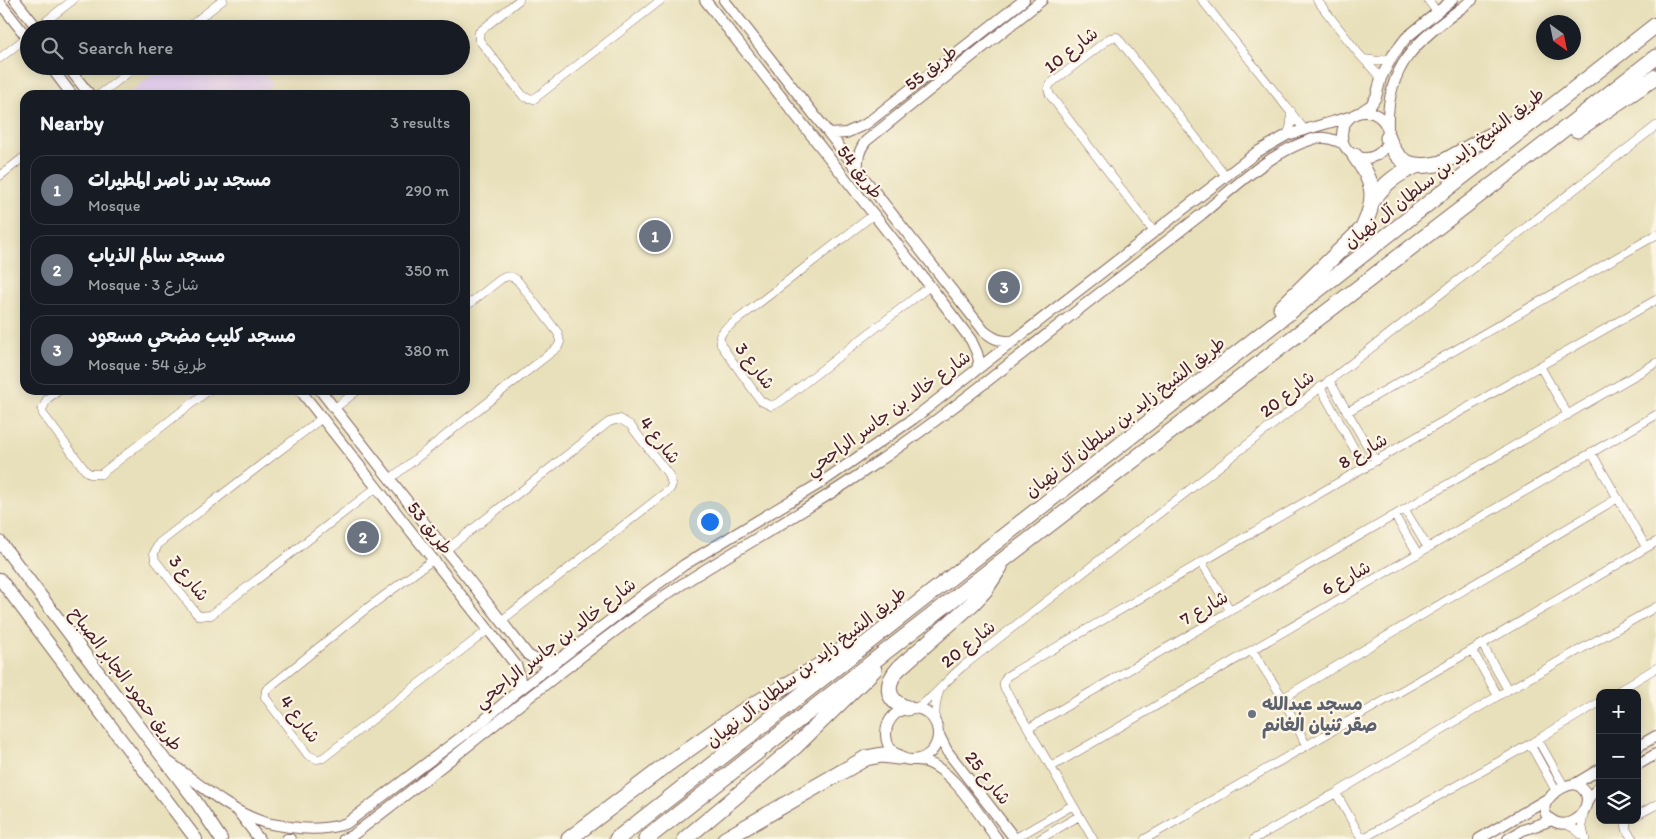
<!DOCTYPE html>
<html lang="en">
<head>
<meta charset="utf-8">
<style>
	body { margin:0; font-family:Itim,"Playpen Sans Arabic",sans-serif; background:#20242c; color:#f1f3f6 }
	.controls { position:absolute; right:15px; bottom:15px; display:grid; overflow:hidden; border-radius:10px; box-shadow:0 2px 12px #0003 }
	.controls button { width:45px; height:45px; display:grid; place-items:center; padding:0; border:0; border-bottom:1px solid #363941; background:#171b24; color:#f1f3f6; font:25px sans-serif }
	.compass { position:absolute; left:1536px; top:15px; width:45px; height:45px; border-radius:50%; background:#171b24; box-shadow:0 2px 12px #0003; rotate:147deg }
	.you { position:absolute; left:709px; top:521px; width:18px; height:18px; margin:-12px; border:4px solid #fff; border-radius:50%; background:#1a73e8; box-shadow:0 0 0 8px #1a73e833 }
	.badge { display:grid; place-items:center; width:32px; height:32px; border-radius:50%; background:#db2777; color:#fff; font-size:16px; font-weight:700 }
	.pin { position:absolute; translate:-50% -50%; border:2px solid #fff; box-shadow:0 1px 5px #0006 }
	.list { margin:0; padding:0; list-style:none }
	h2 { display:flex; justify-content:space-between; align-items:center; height:65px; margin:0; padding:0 20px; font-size:21px }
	h2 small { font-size:16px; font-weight:400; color:#9ea1a6 }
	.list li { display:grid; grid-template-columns:32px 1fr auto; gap:15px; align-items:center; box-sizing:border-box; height:70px; margin:0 10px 10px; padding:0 10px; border:1px solid #363941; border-radius:15px }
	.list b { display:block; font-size:19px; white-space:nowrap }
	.list p { margin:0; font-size:16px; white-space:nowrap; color:#9ea1a6 }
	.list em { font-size:16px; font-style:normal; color:#9ea1a6 }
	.icon { flex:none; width:28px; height:28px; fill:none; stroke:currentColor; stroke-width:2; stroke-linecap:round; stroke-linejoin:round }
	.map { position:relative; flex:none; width:1656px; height:839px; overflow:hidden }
	.search { position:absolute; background:#171b24; box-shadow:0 2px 12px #0003; left:20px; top:20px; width:450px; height:55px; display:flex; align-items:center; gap:12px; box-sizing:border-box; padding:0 18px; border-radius:28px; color:#9ea1a6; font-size:19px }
	.panel { position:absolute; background:#171b24; box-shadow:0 2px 12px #0003; left:20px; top:90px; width:450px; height:305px; border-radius:15px }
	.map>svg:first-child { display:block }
	.built { fill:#e7d2ef }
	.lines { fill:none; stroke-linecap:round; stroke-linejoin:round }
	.minor-casing { stroke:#81635d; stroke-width:9 }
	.tertiary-casing { stroke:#81635d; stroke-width:12 }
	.primary-casing { stroke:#81635d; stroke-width:14 }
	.motorway-casing { stroke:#81635d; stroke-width:17 }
	.minor { stroke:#fff; stroke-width:8 }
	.tertiary { stroke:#fff; stroke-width:10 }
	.primary { stroke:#fff; stroke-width:12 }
	.motorway { stroke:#fff; stroke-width:15 }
	.worship-dot { fill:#6b7280; stroke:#fcf5e5; stroke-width:2 }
	.labels { text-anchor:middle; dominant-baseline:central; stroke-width:4.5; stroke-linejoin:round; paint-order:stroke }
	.street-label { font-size:18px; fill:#4a1f2b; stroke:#fcf5e5 }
	.worship-label { font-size:18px; font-weight:bold; fill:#5b616d; stroke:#fcf5e5; text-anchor:start }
</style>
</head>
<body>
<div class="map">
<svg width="1656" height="839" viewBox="0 0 1656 839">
	<rect width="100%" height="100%" fill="#fcf5e5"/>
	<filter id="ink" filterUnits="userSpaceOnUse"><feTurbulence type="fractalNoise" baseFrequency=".02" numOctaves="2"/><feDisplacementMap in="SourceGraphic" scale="10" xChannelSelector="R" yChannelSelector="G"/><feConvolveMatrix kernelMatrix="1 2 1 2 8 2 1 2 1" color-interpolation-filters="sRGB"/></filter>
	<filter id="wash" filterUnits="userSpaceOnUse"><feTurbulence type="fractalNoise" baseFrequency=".0096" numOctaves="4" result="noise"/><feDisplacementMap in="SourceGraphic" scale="20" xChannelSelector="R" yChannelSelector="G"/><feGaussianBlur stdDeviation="1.12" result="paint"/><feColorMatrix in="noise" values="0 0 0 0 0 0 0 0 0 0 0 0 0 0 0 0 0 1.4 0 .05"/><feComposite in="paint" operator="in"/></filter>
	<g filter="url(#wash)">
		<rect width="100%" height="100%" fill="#e8e0ba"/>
		<path class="built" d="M 163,66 L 258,66 L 272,84 L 258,95 L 127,95 Z"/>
	</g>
	<g filter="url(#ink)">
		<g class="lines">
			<defs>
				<path id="minor" d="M 519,0 L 479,32 L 479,40 L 524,97 L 534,99 L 661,0
					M 1202,0 L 1304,129
					M 1317,0 L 1358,53 L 1381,78
					M 1428,0 L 1437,12
					M 37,28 L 73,0
					M 186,29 L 223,0
					M 0,58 L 27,37
					M 1364,59 L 1379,61 L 1391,58
					M 99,95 L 137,66
					M 1287,135 L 1291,125 L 1291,111
					M 0,176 L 25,156
					M 873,215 L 724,330 L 720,336 L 721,345 L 761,401 L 771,406 L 780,402 L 930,286
					M 1154,232 L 1050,95 L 1048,89 L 1050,84 L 1110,38 L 1117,37 L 1226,176
					M 1541,368 L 1568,415
					M 1329,380 L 1376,461
					M 1320,387 L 1365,468
					M 60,390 L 47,399 L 42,410 L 43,414 L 85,470 L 90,474 L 101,474 L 209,390
					M 335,408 L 358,390
					M 1347,412 L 1656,235
					M 322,418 L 159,543 L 154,553 L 155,560 L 196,613 L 199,616 L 211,615 L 377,487
					M 1591,452 L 1646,547
					M 390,479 L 558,347 L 560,342 L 558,333 L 518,281 C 513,276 507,275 501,279 L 465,307
					M 1405,510 L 1428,548
					M 1395,516 L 1418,554
					M 446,550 L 609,422 L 620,419 L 630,425 L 669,475 L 672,484 L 670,489 L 501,621
					M 434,559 L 366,609 L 266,690 L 265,697 L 267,700 L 308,755 L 317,759 L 323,758 L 489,629
					M 1202,563 L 1230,610
					M 1482,644 L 1508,690
					M 1252,650 L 1283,698 L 1306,745
					M 1472,650 L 1498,696
					M 1615,693 L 1656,668
					M 1283,698 L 1618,498
					M 915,708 C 934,699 945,681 962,667 L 1656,126
					M 935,721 L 936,703 L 939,691
					M 1029,728 L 1656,363
					M 1538,740 L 1564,786
					M 1530,744 L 1556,791
					M 1051,767 L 1656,415
					M 1336,793 L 1362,839 L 1530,744 L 1600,702
					M 1584,811 L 1582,825 L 1585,839
					M 1637,815 L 1656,805
					M 1627,820 C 1624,828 1628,833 1633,839
					M 1565,824 L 1575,829 L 1585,838
					M 1014,839 L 1073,805
					M 1040,839 L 1079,816
					M 1093,839 L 1004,687 L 1004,681 L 1007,676 L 1435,426 L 1656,300
					M 1145,839 L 1472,650 L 1656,542
					M 1254,839 L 1336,793 L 1508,690 L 1656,607"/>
				<path id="tertiary" d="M 15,0 L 38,29
					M 705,0 L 930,286 L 971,340 L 977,353 L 979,361 L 977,369
					M 724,0 L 984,331 C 994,339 1000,342 1014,341
					M 0,3 L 29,40
					M 50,66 L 72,95
					M 67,66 L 90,95
					M 1362,111 L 1371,105 L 1376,97 L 1381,78 L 1393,55 L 1406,38 L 1452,0
					M1342 135a23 23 0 1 1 46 0a23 23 0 1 1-46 0Z
					M 1388,130 C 1385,61 1422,38 1472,0
					M 830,134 L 846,133 L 866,124 L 1024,0
					M 858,170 C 857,158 859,150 866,141 L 1042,0
					M 300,390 L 516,665 C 520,675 521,681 518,691
					M 320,390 L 528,655 C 538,662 547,663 558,659
					M886 734a26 26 0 1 1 52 0a26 26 0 1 1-52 0Z
					M 939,735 L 947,751 L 1015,839
					M 1637,747 L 1656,736
					M 918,760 C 951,764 978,814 997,839
					M 169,762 C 200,784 227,810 263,822 C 272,825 281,825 290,827 C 310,830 328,830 347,823 L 484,720 L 518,691 L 647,592 L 684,565 L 822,482 L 913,419 L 1257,152 L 1287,135 L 1349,117
					M 1637,765 L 1656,754
					M 1575,784 C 1603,795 1576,834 1553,821 C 1530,807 1559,785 1575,784 Z
					M 1575,784 L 1600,769
					M 1588,801 L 1590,796 L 1600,787
					M 240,814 L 259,839
					M 287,839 L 290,839
					M 344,839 L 353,835 C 448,764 538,687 634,617 C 708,563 791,522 866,470 C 949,414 1026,350 1105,289 C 1137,264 1170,239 1202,214 C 1236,186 1270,152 1313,139 C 1324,136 1332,139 1342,143
					M 1479,839 L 1547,799
					M 1508,839 L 1523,830 L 1552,820"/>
				<path id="primary" d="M 0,542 L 195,800 L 221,839
					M 0,579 L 196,839"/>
				<path id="motorway" d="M 1577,130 L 1656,77
					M 1388,138 C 1398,166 1415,169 1441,163 L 1518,120 L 1538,112
					M 1373,200 C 1385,183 1397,174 1416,166
					M 1281,308 L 1363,228 C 1377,198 1375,183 1355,156
					M 907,708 C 885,701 885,683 899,668 L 974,602 L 985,590 L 1000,567
					M 569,839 L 669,763 L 740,713 L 817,667 L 852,643
					M 617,839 L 1656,25
					M 646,839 L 1007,557 L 1512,170 L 1656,57
					M 685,839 L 796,746 L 874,670
					M 725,839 L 866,758 L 882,755 L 898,757"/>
			</defs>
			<use href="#minor" class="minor-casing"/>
			<use href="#tertiary" class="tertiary-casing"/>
			<use href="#primary" class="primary-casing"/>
			<use href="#motorway" class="motorway-casing"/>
			<use href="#minor" class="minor"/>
			<use href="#tertiary" class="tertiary"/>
			<use href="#primary" class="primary"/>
			<use href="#motorway" class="motorway"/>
		</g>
	</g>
	<circle class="worship-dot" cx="1252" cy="714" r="5"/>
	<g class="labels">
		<g class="street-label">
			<text transform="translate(1071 50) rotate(-38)">شارع 10</text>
			<text transform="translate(931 68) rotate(-38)">طريق 55</text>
			<text transform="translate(1444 168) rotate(-38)">طريق الشيخ زايد بن سلطان آل نهيان</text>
			<text transform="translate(860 172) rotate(52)">طريق 54</text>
			<text transform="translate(755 366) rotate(53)">شارع 3</text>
			<text transform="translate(1287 394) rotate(-38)">شارع 20</text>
			<text transform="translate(888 413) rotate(-36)">شارع خالد بن جاسر الراجحي</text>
			<text transform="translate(1125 417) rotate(-38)">طريق الشيخ زايد بن سلطان آل نهيان</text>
			<text transform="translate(660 440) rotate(52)">شارع 4</text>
			<text transform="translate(1363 451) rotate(-30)">شارع 8</text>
			<text transform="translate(430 528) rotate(52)">طريق 53</text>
			<text transform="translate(189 578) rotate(52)">شارع 3</text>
			<text transform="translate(1346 578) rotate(-29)">شارع 6</text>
			<text transform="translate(1204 608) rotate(-30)">شارع 7</text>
			<text transform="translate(555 643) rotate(-38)">شارع خالد بن جاسر الراجحي</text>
			<text transform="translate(968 644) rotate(-39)">شارع 20</text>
			<text transform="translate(806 667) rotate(-38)">طريق الشيخ زايد بن سلطان آل نهيان</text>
			<text transform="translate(126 679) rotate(53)">طريق حمود الجابر الصباح</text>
			<text transform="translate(300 719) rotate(53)">شارع 4</text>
			<text transform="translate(988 778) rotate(52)">شارع 25</text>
		</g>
		<g class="worship-label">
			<text x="1262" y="704">مسجد عبدالله<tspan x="1262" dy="21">صقر ثنيان الغانم</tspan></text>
		</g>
	</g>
</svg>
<div class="controls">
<button>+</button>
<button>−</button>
<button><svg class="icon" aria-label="layers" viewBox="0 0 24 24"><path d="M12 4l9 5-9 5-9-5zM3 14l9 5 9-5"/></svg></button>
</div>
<svg class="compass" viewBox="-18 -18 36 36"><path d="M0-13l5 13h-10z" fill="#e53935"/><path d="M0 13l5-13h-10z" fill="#9ea1a6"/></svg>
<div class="you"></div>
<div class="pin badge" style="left:655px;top:236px;background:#6b7280">1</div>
<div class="pin badge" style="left:363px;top:537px;background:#6b7280">2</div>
<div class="pin badge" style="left:1004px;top:287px;background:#6b7280">3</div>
<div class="search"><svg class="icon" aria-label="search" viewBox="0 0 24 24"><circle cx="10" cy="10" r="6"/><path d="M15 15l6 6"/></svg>Search here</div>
<section class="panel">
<h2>Nearby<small>3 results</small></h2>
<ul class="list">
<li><span class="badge" style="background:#6b7280">1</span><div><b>مسجد بدر ناصر المطيرات</b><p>Mosque</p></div><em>290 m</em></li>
<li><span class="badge" style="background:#6b7280">2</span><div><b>مسجد سالم الذياب</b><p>Mosque · شارع 3</p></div><em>350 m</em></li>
<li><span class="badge" style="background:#6b7280">3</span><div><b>مسجد كليب مضحي مسعود</b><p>Mosque · طريق 54</p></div><em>380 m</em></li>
</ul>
</section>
</div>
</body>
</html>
